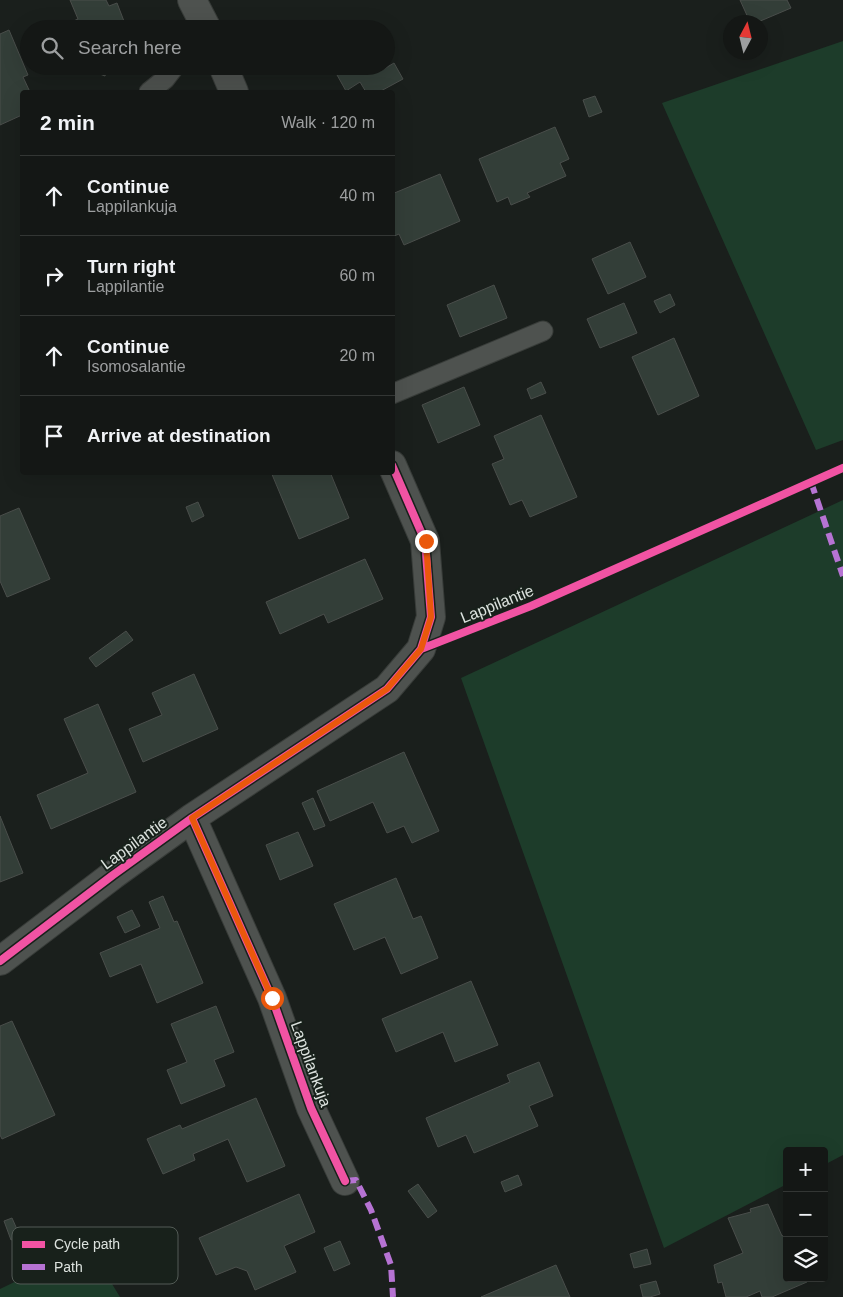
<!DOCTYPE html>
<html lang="en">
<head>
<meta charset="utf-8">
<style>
	body { margin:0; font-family:Helvetica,sans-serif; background:#1d201e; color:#f1f3f6 }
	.controls { position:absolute; right:15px; bottom:15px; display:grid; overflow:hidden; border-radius:5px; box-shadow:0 5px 20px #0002 }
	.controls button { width:45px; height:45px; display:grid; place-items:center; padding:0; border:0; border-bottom:1px solid #333634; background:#141715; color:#f1f3f6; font:25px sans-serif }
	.compass { position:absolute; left:723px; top:15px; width:45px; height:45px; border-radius:50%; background:#141715; box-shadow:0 5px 20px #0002; rotate:7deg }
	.stop { position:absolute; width:15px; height:15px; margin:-11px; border:4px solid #ea580c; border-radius:50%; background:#fff }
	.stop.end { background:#ea580c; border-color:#fff; box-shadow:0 1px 5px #0008 }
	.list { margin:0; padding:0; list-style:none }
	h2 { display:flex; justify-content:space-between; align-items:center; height:65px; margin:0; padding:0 20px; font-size:21px }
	h2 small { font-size:16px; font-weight:400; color:#9d9fa0 }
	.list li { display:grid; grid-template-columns:32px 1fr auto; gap:15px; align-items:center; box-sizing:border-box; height:80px; padding:0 20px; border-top:1px solid #333634 }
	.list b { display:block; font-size:19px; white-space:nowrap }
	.list p { margin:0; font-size:16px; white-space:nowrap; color:#9d9fa0 }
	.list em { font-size:16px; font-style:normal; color:#9d9fa0 }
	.icon { flex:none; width:28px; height:28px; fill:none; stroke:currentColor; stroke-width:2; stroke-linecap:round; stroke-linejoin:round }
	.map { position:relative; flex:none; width:843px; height:1297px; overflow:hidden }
	.search { position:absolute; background:#141715; box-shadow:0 5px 20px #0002; left:20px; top:20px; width:375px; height:55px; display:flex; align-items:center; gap:12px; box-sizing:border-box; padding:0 18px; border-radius:28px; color:#9d9fa0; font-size:19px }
	.panel { position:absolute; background:#141715; box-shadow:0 5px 20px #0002; left:20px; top:90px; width:375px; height:385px; border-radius:5px }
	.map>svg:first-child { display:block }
	.green { fill:#1d3c2a }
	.building { fill:#333e38; stroke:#4a4e4b }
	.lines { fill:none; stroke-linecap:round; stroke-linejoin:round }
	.service-casing { stroke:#383c39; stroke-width:21 }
	.minor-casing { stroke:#383c39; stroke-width:30 }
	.service { stroke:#4e524f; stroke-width:19 }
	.minor { stroke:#4e524f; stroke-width:28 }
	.quiet { stroke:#b673d3; stroke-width:6; stroke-dasharray:12 6; stroke-linecap:butt }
	.cycleway-casing { stroke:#18211b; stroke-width:11 }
	.cycleway { stroke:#f153a3; stroke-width:8 }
	.route { stroke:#ea580c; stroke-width:6 }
	.labels { text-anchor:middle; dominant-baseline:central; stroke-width:4; stroke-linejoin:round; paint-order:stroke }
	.street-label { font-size:16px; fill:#dce2de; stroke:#18211b }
	.key { fill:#18211b; stroke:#535b56; stroke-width:1 }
	.key-label { font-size:14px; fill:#dce2de }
</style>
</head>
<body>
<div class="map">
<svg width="843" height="1297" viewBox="0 0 843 1297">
	<rect width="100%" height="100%" fill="#1a1f1c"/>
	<path class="green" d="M 843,41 L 843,440 L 816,450 L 662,103 Z
		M 843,500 L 843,1155 L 824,1165 L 824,1151 L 787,1151 L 787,1184 L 664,1248 L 461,678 Z
		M 89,1246 L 120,1297 L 0,1297 L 0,1289 Z"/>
	<path class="building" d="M 70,0 L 106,0 L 109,6 L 117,3 L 127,29 L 71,29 L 69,23 L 78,19 Z
		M 740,0 L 787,0 L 791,8 L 758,22 L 750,22 Z
		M 9,30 L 28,75 L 23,77 L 30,92 L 22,92 L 22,115 L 0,125 L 0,34 Z
		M 394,63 L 403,79 L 379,92 L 366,92 L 360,82 L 346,91 L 332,66 L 373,66 L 377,73 Z
		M 79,66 L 108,66 L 105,76 Z
		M 595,96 L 602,112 L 589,117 L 583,100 Z
		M 555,127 L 569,159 L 560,163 L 566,176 L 527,193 L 530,197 L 511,205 L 508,197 L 497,202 L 479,159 Z
		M 440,174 L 460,221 L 404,245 L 399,234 L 392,237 L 392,194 Z
		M 630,242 L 646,277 L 608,294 L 592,259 Z
		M 494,285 L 507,318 L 460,337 L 447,305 Z
		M 670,294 L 675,305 L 660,313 L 654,301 Z
		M 624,303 L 637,333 L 600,348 L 587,319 Z
		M 674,338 L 699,396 L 658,415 L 632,357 Z
		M 541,382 L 546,393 L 531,399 L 527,389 Z
		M 464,387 L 480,425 L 438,443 L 422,405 Z
		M 541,415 L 577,497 L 530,517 L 522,500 L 510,505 L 492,464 L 504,459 L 494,436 Z
		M 271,472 L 330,472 L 349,518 L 299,539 Z
		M 198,502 L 204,516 L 192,522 L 186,507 Z
		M 19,508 L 50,579 L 7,597 L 0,581 L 0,516 Z
		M 365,559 L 383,599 L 328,623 L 324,614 L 280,634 L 266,602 Z
		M 126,631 L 133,640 L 96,667 L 89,658 Z
		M 194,674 L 218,729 L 143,762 L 129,729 L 162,715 L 152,693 Z
		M 98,704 L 136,792 L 51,829 L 37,795 L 88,773 L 64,719 Z
		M 404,752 L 439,831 L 412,843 L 404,826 L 387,833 L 373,802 L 330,821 L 317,791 Z
		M 313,798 L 325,826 L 314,830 L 302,803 Z
		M 0,816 L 23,873 L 0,882 Z
		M 298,832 L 313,866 L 280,880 L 266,845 Z
		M 396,878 L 413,919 L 421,916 L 438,958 L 401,974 L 385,937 L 354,950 L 334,904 Z
		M 163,896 L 174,922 L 177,921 L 203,983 L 157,1003 L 141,964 L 110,977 L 100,953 L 160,928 L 149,902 Z
		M 132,910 L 140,926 L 125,933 L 117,917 Z
		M 471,981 L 498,1045 L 455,1062 L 443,1032 L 396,1052 L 382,1019 Z
		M 216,1006 L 234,1052 L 214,1060 L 225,1086 L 181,1104 L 167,1070 L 187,1062 L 171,1024 Z
		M 12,1021 L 55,1115 L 2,1139 L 0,1135 L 0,1026 Z
		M 539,1062 L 553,1096 L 529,1106 L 538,1126 L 474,1153 L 466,1135 L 438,1147 L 426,1118 L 510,1082 L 507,1075 Z
		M 256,1098 L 285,1166 L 247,1182 L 228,1139 L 193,1154 L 195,1160 L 163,1174 L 147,1139 L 180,1125 L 182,1129 Z
		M 518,1175 L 522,1185 L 505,1192 L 501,1182 Z
		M 418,1184 L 437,1211 L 428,1218 L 408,1191 Z
		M 299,1194 L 315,1232 L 284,1246 L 296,1272 L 255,1290 L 247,1271 L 236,1267 L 216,1275 L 199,1238 Z
		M 768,1204 L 782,1236 L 786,1234 L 787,1236 L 787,1278 L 805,1278 L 807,1282 L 772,1297 L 762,1297 L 760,1291 L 746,1297 L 726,1297 L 722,1282 L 718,1283 L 714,1265 L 743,1253 L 728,1218 L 751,1212 L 750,1209 Z
		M 12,1218 L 20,1236 L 11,1240 L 4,1221 Z
		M 340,1241 L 350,1264 L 334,1271 L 324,1248 Z
		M 647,1249 L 651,1264 L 634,1268 L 630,1254 Z
		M 556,1265 L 570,1297 L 481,1297 Z
		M 656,1281 L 660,1294 L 650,1297 L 643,1297 L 640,1285 Z"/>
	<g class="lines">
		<defs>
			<path id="service" d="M 149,92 L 165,79 L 175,66
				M 392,394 L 543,331"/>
			<path id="minor" d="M 192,0 L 207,29
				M 223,66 L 234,92
				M 192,818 L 272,998 L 311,1108 L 345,1181
				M 0,961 L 113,875 L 192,818 L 387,689 L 421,649 L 431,617 L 425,541 L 392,465"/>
		</defs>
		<use href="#service" class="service-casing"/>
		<use href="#minor" class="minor-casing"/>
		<use href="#service" class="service"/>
		<use href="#minor" class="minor"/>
		<path class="quiet" d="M 811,482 L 843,576
			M 345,1181 L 356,1180 L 371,1210 L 391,1265 L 393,1297"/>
		<defs>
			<path id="cycleway" d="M 392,465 L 425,541 L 431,617 L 421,649
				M 192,818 L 272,998 L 311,1108 L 345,1181
				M 0,961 L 113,875 L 192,818 L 387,689 L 421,649 L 531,606 L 843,468"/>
		</defs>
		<use href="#cycleway" class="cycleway-casing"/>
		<use href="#cycleway" class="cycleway"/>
	</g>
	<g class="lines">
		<path class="route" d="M 272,998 L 192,818 L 387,689 L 421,649 L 431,617 L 426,541"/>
	</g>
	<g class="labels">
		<g class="street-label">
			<text transform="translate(497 604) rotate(-22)">Lappilantie</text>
			<text transform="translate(134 843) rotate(-36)">Lappilantie</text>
			<text transform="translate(311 1064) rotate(70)">Lappilankuja</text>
		</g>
	</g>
	<rect x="12" y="1227" width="166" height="57" rx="8" class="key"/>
	<rect x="22" y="1241" width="23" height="7" fill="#f153a3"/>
	<rect x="22" y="1264" width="23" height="6" fill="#b673d3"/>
	<g class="key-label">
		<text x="54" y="1249">Cycle path</text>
		<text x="54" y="1272">Path</text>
	</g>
</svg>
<div class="controls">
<button>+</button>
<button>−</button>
<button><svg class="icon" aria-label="layers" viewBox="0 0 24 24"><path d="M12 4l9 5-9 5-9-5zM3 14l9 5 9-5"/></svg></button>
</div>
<svg class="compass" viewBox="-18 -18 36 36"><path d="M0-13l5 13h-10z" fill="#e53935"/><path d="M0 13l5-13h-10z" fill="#9d9fa0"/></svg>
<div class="stop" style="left:272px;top:998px"></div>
<div class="stop end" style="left:426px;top:541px"></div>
<div class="search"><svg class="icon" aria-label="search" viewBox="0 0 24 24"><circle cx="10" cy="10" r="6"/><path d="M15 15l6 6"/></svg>Search here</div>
<section class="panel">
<h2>2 min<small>Walk · 120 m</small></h2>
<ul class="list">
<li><svg class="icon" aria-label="ahead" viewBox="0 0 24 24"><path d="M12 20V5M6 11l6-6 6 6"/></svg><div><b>Continue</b><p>Lappilankuja</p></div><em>40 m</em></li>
<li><svg class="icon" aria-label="right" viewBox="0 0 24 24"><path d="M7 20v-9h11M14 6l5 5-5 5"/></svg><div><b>Turn right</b><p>Lappilantie</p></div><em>60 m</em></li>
<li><svg class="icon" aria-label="ahead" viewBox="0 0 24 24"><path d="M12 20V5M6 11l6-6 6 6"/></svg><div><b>Continue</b><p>Isomosalantie</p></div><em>20 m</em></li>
<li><svg class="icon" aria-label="arrive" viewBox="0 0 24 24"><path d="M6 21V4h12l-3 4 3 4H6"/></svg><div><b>Arrive at destination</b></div></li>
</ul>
</section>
</div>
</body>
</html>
